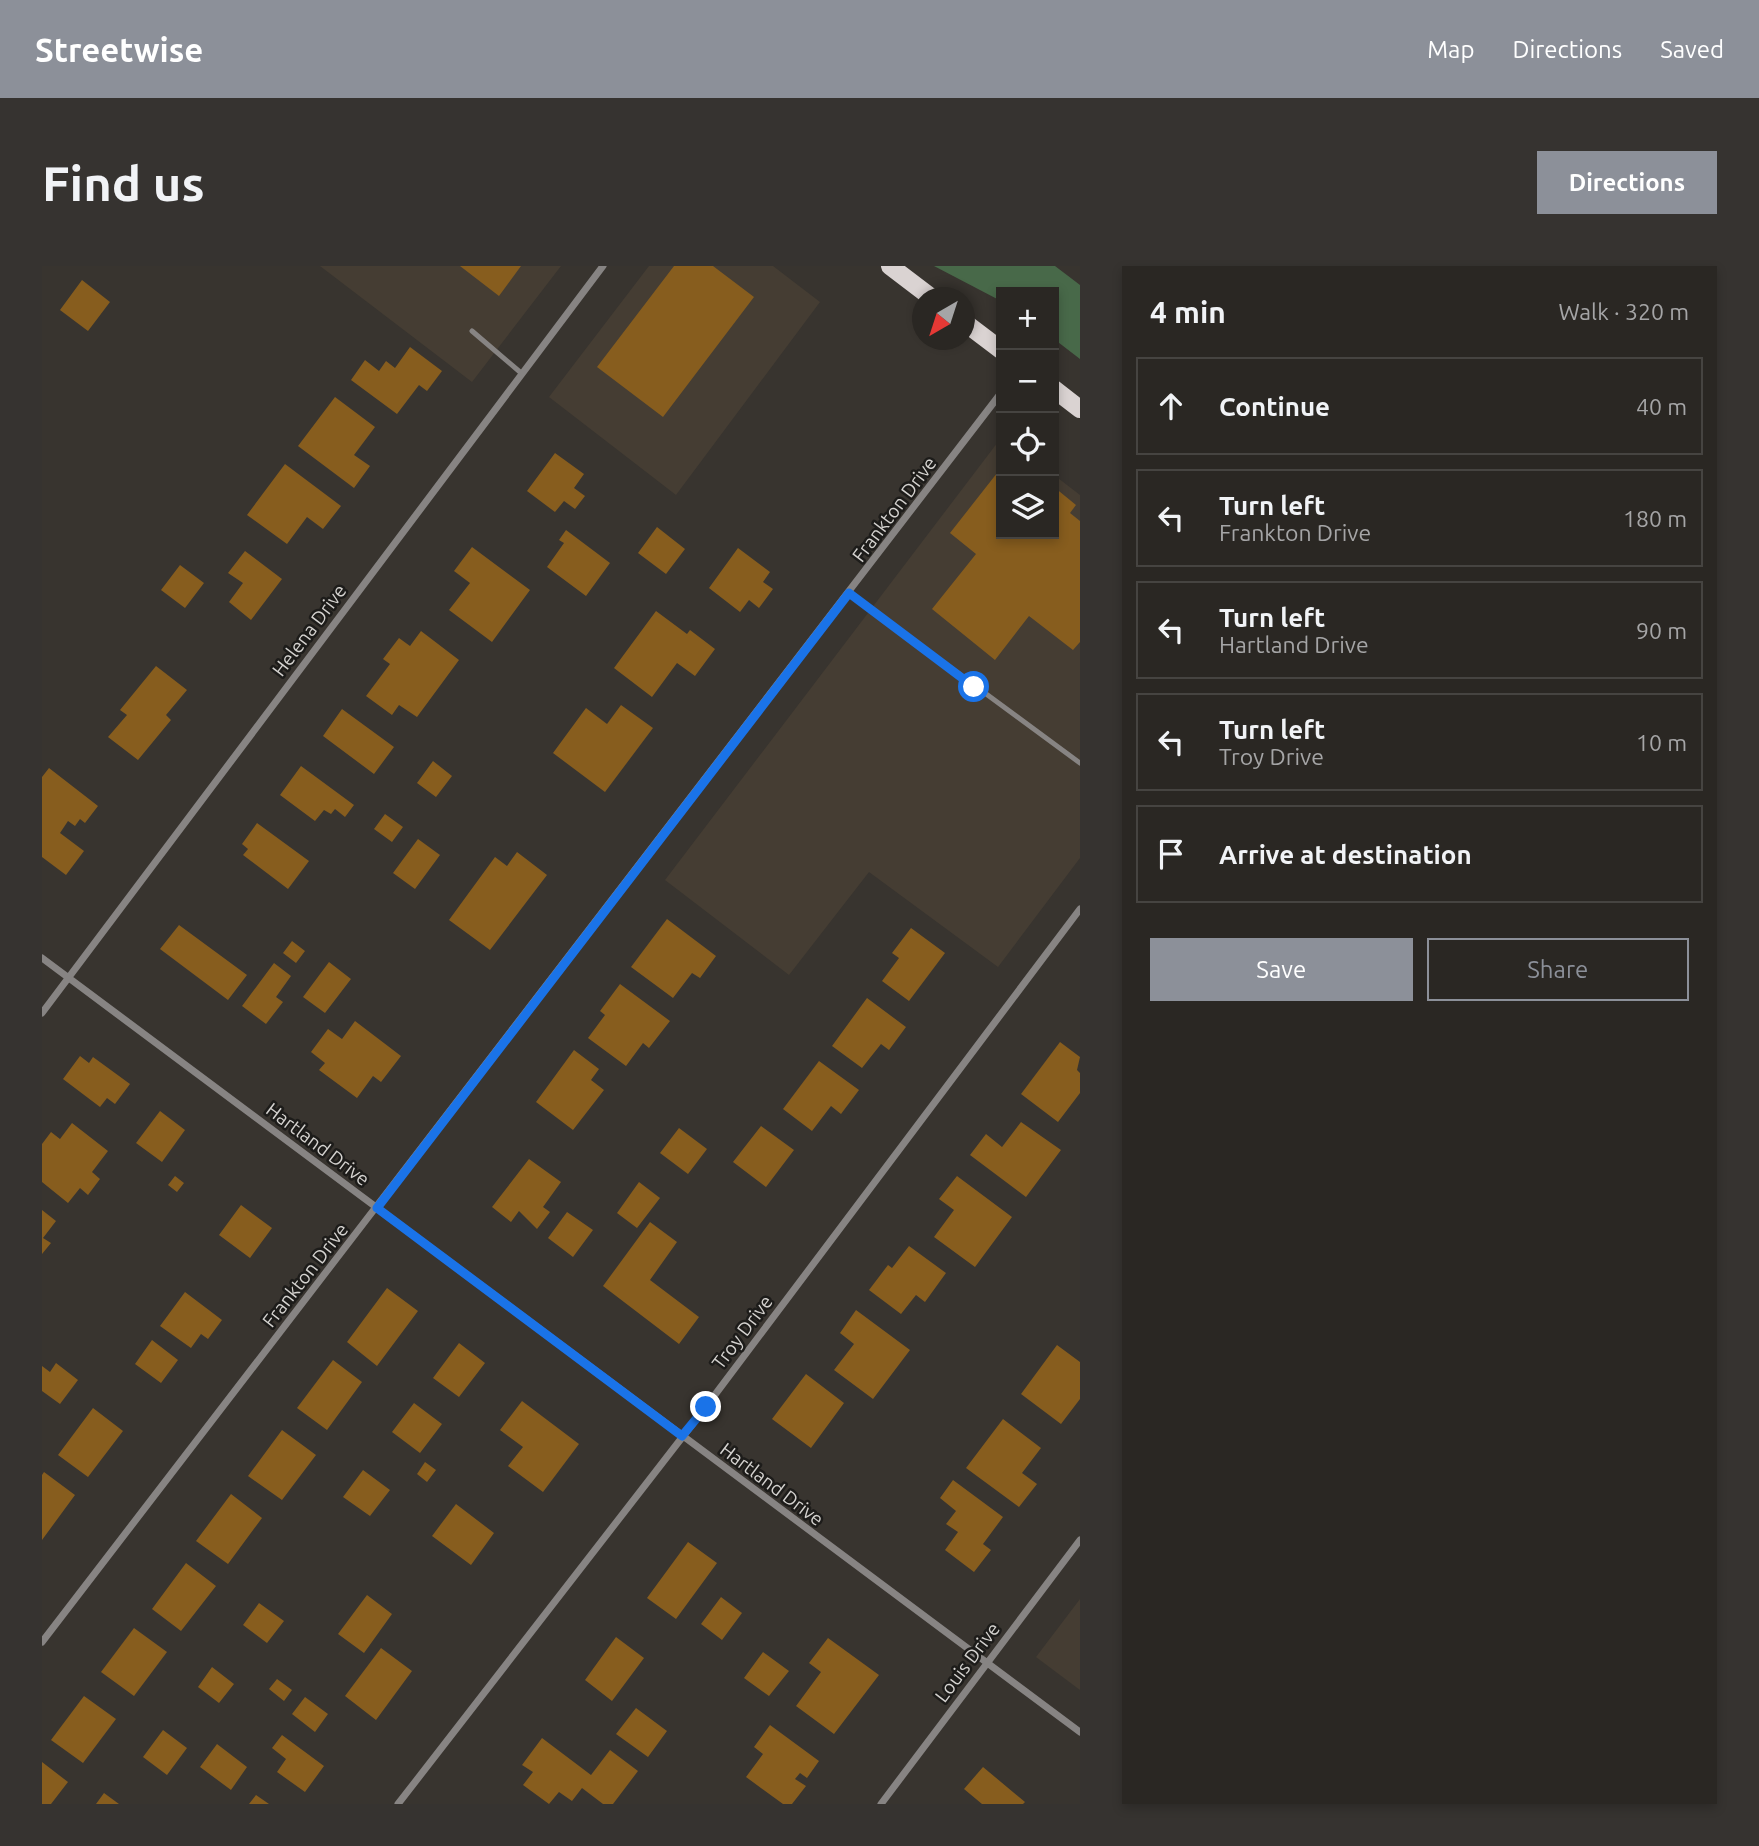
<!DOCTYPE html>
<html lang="en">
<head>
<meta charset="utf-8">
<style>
	body { margin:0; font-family:Ubuntu,sans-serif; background:#363330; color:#f1f3f6 }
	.controls { position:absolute; right:21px; top:21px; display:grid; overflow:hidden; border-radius:0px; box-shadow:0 4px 10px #0003 }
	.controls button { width:63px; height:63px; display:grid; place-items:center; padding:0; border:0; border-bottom:2px solid #464441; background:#2a2723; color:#f1f3f6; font:35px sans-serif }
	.compass { position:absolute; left:870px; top:21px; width:63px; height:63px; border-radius:50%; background:#2a2723; box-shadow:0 4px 10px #0003; rotate:219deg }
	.stop { position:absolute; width:21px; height:21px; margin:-16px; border:5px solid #1a73e8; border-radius:50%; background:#fff }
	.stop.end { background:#1a73e8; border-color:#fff; box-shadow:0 2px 7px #0008 }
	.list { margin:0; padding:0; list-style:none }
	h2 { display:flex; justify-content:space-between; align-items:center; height:91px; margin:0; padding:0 28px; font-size:30px }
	h2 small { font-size:23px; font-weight:400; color:#a5a5a6 }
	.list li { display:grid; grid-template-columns:46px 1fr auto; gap:21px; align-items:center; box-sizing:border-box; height:98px; margin:0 14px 14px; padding:0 14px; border:2px solid #464441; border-radius:0px }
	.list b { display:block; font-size:26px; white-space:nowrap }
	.list p { margin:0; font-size:23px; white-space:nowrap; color:#a5a5a6 }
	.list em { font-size:23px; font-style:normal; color:#a5a5a6 }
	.actions { display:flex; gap:14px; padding:21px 28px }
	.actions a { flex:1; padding:16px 0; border:2px solid #8c9099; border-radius:0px; text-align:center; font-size:24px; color:#8c9099 }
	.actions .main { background:#8c9099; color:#fff }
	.icon { flex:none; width:38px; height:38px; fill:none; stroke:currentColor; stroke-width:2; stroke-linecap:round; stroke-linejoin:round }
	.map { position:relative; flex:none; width:1038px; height:1538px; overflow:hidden; border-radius:0px }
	header { display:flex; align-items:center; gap:42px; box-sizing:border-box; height:98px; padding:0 35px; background:#8c9099; color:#fff }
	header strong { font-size:33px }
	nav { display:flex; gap:38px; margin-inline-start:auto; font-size:24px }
	.intro { display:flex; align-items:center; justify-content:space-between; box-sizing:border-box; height:168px; padding:0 42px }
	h1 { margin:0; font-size:49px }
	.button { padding:18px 32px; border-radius:0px; background:#8c9099; color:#fff; font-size:24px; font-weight:700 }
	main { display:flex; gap:42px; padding:0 42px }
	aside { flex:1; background:#2a2723; border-radius:0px; box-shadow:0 4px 10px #0003 }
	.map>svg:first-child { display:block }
	.built { fill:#453d33 }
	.green { fill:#486949 }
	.building { fill:#875d1e }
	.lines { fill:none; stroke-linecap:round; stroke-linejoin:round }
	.lane { stroke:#878483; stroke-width:5 }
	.street { stroke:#878483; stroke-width:7 }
	.primary { stroke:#dad3d2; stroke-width:18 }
	.route { stroke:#1a73e8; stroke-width:9 }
	.labels { text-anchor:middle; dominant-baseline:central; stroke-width:5; stroke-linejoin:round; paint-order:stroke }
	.street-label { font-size:19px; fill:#d4d2cf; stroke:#1d1c1a }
</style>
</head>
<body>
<header>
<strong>Streetwise</strong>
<nav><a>Map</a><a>Directions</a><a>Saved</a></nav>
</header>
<div class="intro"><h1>Find us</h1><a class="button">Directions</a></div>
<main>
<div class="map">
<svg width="1038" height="1538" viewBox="0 0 1038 1538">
	<rect width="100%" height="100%" fill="#38342f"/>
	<path class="built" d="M 278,0 L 519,0 L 430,116 Z
		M 607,0 L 731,0 L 778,36 L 634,229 L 507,131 Z
		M 959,172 L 959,268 L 1012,268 L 1012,209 L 1038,229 L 1038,592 L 956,701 L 827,606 L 747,709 L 623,614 Z
		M 1038,1333 L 1038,1424 L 994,1391 Z"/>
	<path class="green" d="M 892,0 L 1013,0 L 1038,19 L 1038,93 L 1012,73 L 1012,26 L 959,26 L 959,35 Z"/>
	<path class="building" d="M 418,0 L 479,0 L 457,30 Z
		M 632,0 L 671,0 L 712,31 L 621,151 L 555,101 Z
		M 40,14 L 68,36 L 46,65 L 18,44 Z
		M 368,81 L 400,105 L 385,125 L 377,119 L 355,148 L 309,114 L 323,94 L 337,105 L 344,95 L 353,102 Z
		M 293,131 L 333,161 L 312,189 L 328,200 L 312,222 L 256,180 Z
		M 513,187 L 542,208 L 532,222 L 543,230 L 533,243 L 522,235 L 513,246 L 485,225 Z
		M 243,198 L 299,240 L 281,263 L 265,251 L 245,278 L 205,249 Z
		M 959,202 L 959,268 L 1012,268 L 1012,221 L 1034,239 L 1028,247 L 1038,255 L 1038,376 L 1031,384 L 987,350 L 953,394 L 890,343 L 934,288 L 908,267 Z
		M 615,261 L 643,283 L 624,308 L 596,287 Z
		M 524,264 L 568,297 L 544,330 L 505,301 L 522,277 L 517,274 Z
		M 430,281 L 488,324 L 450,376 L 407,344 L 428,317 L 412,305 Z
		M 696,282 L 728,306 L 721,316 L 731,323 L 717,342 L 707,334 L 698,346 L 667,322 Z
		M 203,285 L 240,313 L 209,354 L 187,336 L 201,317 L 186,307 Z
		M 138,299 L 162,317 L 143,342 L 119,324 Z
		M 614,345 L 645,368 L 648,364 L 673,383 L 653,410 L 635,397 L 610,431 L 572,402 Z
		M 379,365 L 417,394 L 375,451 L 357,439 L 350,449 L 324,430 L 348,398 L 341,393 L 357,372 L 368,380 Z
		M 114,400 L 145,424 L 124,449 L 129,454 L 96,494 L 66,471 L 85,449 L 78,444 Z
		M 579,439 L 611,462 L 563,526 L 511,487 L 544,442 L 565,458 Z
		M 300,443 L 352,481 L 332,508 L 281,470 Z
		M 391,495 L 410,510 L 394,531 L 375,517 Z
		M 259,500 L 312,539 L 303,551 L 293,543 L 289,548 L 282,544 L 273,555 L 238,529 Z
		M 7,502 L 56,540 L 43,557 L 38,553 L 33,560 L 26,555 L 18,567 L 42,585 L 24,609 L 0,591 L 0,511 Z
		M 343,548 L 361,561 L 350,576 L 332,563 Z
		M 215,557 L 267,595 L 246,623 L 201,589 L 206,583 L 200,578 Z
		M 376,573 L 398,589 L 373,623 L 351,607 Z
		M 475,586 L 505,609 L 448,684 L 407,654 L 453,591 L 465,600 Z
		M 625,653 L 674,690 L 658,712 L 650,707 L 631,732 L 589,701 Z
		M 137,659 L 205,709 L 186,734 L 118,683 Z
		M 869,662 L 903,687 L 867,735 L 840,715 L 857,692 L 850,687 Z
		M 250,675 L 263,685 L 254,697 L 241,687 Z
		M 287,696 L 309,713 L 283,747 L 261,731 Z
		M 232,697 L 249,710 L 234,731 L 241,736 L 224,758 L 200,740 Z
		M 578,718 L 628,755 L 607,782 L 601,777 L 584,800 L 546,772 L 563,749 L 558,745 Z
		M 825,732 L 864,761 L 847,784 L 839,778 L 820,802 L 790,780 Z
		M 313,755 L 359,790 L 339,816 L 331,810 L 315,832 L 277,804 L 283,797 L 269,786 L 286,763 L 300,773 Z
		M 1018,776 L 1038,791 L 1035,804 L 1038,807 L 1038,827 L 1016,856 L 979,828 Z
		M 532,784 L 557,803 L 549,814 L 562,824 L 531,864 L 494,836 Z
		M 38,790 L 47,797 L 51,791 L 88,818 L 73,838 L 65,832 L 58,841 L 21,813 Z
		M 777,795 L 817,824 L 799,848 L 789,840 L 770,865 L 741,843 Z
		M 118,845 L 143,864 L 120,896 L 94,877 Z
		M 979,856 L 1019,884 L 984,931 L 928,889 L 944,868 L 960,881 Z
		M 30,857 L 66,885 L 50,906 L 58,913 L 46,929 L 38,922 L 26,937 L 0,916 L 0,878 L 9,866 L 18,873 Z
		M 719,860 L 752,884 L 724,921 L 691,896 Z
		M 637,862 L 665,883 L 646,908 L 618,887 Z
		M 487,893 L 519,916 L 501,941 L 508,946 L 495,963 L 477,945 L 469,956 L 450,941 Z
		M 133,910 L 142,917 L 135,926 L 126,919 Z
		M 915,910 L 970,951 L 933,1001 L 892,971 L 912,944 L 897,933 Z
		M 597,916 L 618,932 L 595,962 L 575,947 Z
		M 199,939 L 230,962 L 208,992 L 177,969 Z
		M 0,944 L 14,955 L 1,972 L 9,977 L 0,988 Z
		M 525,946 L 551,964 L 531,991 L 506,972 Z
		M 608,956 L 635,976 L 608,1014 L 657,1051 L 637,1078 L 561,1020 Z
		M 867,980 L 904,1007 L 883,1036 L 874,1029 L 859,1048 L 827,1024 L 846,999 L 850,1002 Z
		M 345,1022 L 376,1045 L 335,1100 L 305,1076 Z
		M 143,1026 L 180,1054 L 166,1073 L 159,1068 L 149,1082 L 118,1060 Z
		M 814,1044 L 868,1084 L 831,1133 L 792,1104 L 812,1078 L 798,1067 Z
		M 110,1074 L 136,1094 L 119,1117 L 93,1098 Z
		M 417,1077 L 443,1097 L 417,1131 L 391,1112 Z
		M 1015,1079 L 1038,1096 L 1038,1133 L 1019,1158 L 979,1128 Z
		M 291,1094 L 320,1116 L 285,1164 L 255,1142 Z
		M 14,1097 L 36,1114 L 18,1138 L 0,1125 L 0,1100 L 8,1106 Z
		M 764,1108 L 802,1137 L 769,1182 L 730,1153 Z
		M 480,1135 L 537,1178 L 501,1226 L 466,1200 L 481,1181 L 458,1164 Z
		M 372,1137 L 400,1158 L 378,1187 L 350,1166 Z
		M 51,1142 L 81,1165 L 46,1211 L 16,1189 Z
		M 961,1153 L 999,1182 L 980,1207 L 995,1218 L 977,1241 L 924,1202 Z
		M 240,1164 L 274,1189 L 240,1234 L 206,1210 Z
		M 383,1196 L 394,1204 L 385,1216 L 375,1208 Z
		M 321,1204 L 348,1224 L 328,1250 L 301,1231 Z
		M 2,1206 L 33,1229 L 0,1274 L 0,1209 Z
		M 911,1214 L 961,1251 L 941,1278 L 949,1284 L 932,1306 L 903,1284 L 916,1266 L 904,1258 L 914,1245 L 898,1232 Z
		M 189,1228 L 220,1252 L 186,1298 L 154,1275 Z
		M 414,1238 L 452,1267 L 429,1299 L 390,1270 Z
		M 646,1276 L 675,1297 L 634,1353 L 605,1332 Z
		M 144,1297 L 174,1320 L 139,1365 L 110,1343 Z
		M 325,1329 L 350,1348 L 322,1387 L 296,1368 Z
		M 679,1331 L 700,1347 L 680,1374 L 659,1358 Z
		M 217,1337 L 242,1355 L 225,1377 L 201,1359 Z
		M 92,1362 L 125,1386 L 92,1430 L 59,1406 Z
		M 574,1371 L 602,1392 L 570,1435 L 543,1414 Z
		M 786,1372 L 837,1409 L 792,1468 L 754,1440 L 779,1406 L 767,1397 Z
		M 339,1382 L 370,1405 L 334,1454 L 303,1430 Z
		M 721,1386 L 747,1405 L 727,1430 L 702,1412 Z
		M 170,1401 L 192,1418 L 177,1437 L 156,1421 Z
		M 235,1413 L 250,1424 L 242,1435 L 227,1423 Z
		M 42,1430 L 74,1453 L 41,1497 L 9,1474 Z
		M 263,1431 L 286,1448 L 273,1466 L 250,1448 Z
		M 594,1442 L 625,1465 L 606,1491 L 574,1468 Z
		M 728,1459 L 777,1495 L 765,1512 L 758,1507 L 753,1513 L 764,1520 L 750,1538 L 741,1538 L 704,1511 L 721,1488 L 712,1481 Z
		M 121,1464 L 145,1482 L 125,1509 L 101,1491 Z
		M 240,1469 L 282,1500 L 263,1526 L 235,1506 L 244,1493 L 230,1482 Z
		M 500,1472 L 549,1509 L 568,1484 L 596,1505 L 571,1538 L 561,1538 L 540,1522 L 530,1535 L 517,1526 L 507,1538 L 481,1519 L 491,1506 L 480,1499 Z
		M 175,1478 L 205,1501 L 189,1524 L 158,1501 Z
		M 0,1496 L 26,1516 L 9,1538 L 0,1538 Z
		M 941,1501 L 983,1536 L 981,1538 L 940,1538 L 922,1523 Z
		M 62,1527 L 77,1538 L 54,1538 Z
		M 214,1529 L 227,1538 L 207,1538 Z"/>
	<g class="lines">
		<path class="lane" d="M 430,65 L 478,106
			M 807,327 L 1038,497"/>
		<path class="street" d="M 0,692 L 1038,1466
			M 0,747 L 561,0
			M 0,1376 L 959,127
			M 356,1538 L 666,1138 L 1038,643
			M 839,1538 L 1038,1274"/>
		<path class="primary" d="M 848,0 L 890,32
			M 922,56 L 959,84
			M 1012,123 L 1038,143"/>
	</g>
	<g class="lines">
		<path class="route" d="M 664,1141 L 640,1170 L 335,942 L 807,327 L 932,421"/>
	</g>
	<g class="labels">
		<g class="street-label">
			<text transform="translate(852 243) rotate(-53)">Frankton Drive</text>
			<text transform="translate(267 364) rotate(-53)">Helena Drive</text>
			<text transform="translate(276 878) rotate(37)">Hartland Drive</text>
			<text transform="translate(263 1009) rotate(-52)">Frankton Drive</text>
			<text transform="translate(700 1066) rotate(-53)">Troy Drive</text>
			<text transform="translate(730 1218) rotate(37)">Hartland Drive</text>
			<text transform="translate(925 1396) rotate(-53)">Louis Drive</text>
		</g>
	</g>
</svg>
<div class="controls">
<button>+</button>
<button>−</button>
<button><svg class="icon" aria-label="locate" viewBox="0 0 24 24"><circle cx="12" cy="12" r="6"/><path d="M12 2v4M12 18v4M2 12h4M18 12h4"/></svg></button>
<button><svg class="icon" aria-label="layers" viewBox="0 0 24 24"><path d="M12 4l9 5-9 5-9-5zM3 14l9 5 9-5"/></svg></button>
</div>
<svg class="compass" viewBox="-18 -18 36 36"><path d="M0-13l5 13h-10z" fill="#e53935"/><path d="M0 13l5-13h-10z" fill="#a5a5a6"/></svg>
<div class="stop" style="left:932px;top:421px"></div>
<div class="stop end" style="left:664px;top:1141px"></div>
</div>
<aside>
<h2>4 min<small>Walk · 320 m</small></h2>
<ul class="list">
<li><svg class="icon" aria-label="ahead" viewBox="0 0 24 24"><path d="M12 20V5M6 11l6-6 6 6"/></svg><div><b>Continue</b></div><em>40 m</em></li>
<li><svg class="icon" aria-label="left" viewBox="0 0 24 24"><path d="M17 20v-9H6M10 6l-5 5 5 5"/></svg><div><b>Turn left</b><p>Frankton Drive</p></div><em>180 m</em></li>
<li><svg class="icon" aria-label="left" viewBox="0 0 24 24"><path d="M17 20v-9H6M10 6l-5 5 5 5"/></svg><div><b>Turn left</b><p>Hartland Drive</p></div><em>90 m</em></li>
<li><svg class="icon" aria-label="left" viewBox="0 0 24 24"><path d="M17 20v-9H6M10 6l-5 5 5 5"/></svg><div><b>Turn left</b><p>Troy Drive</p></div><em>10 m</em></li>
<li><svg class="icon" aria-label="arrive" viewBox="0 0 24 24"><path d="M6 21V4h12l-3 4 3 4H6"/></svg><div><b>Arrive at destination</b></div></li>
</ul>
<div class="actions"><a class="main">Save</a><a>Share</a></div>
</aside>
</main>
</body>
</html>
